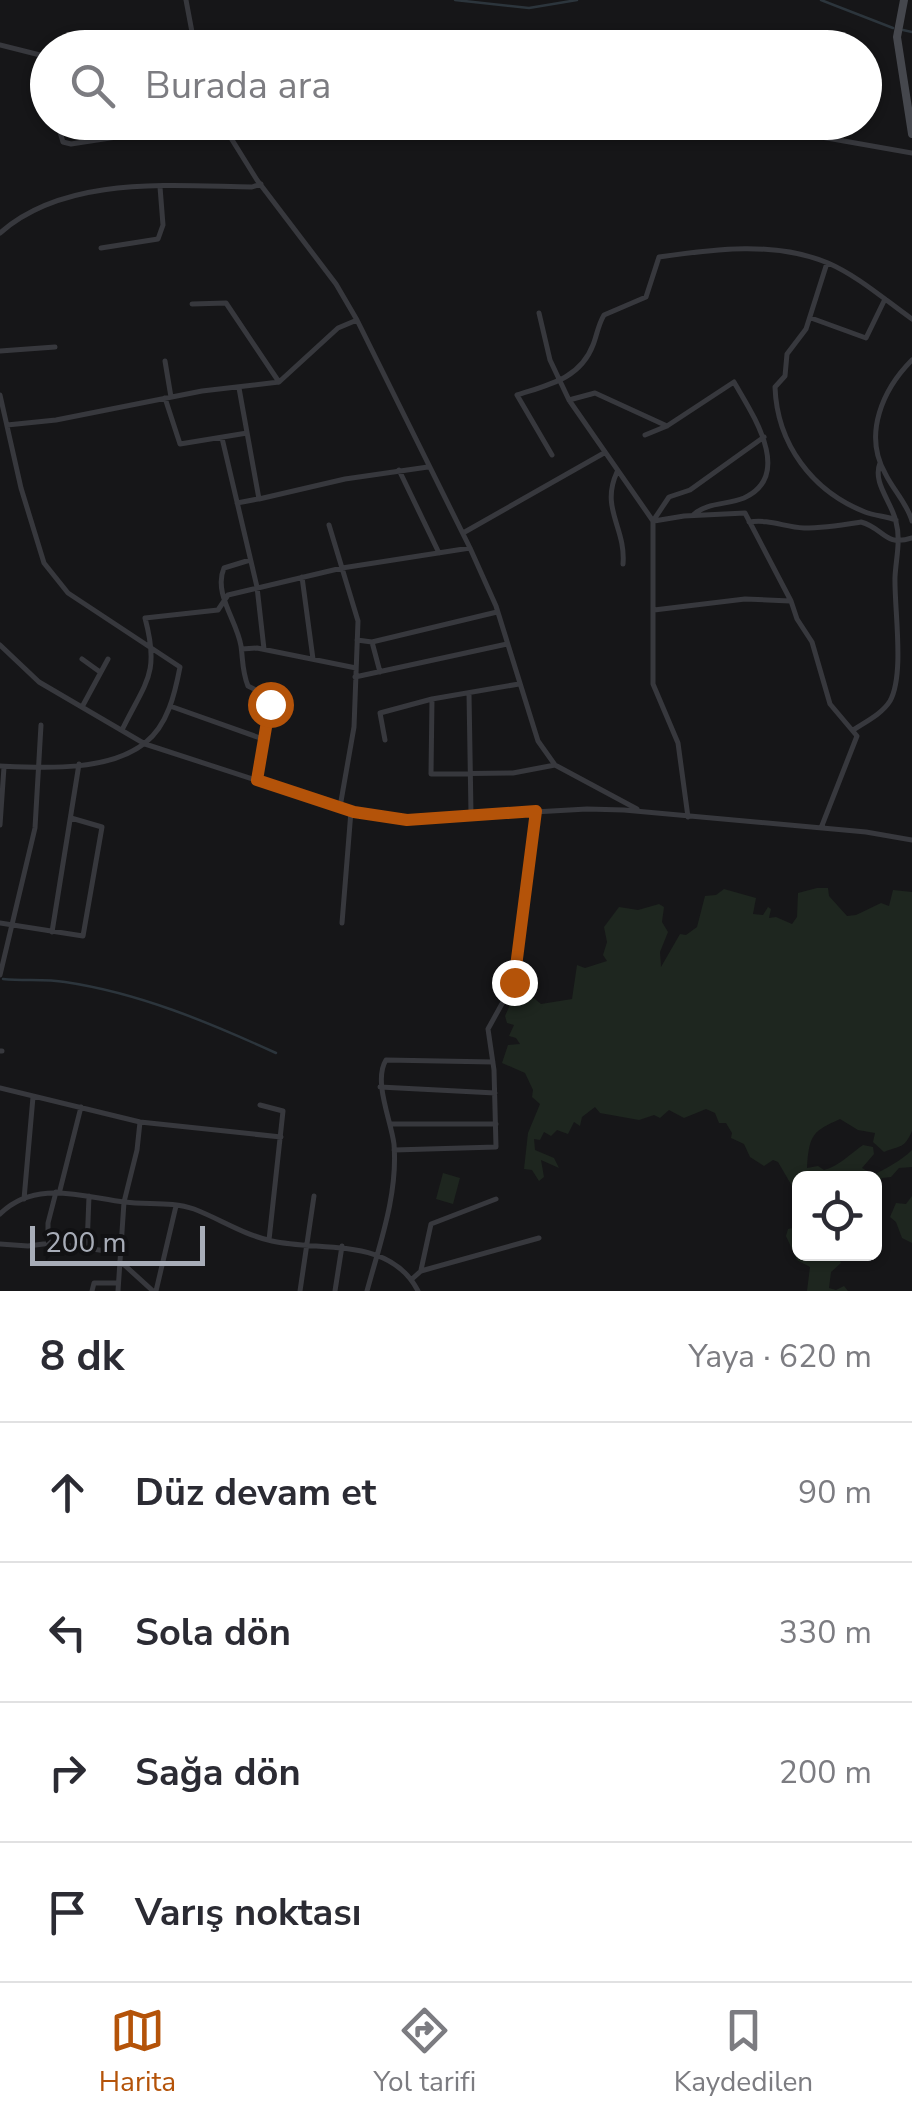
<!DOCTYPE html>
<html lang="tr">
<head>
<meta charset="utf-8">
<style>
	body { margin:0; font-family:"Nunito Sans",sans-serif; background:#f7f7f7; color:#2b2b33 }
	.controls { position:absolute; right:30px; bottom:30px; display:grid; overflow:hidden; border-radius:15px; box-shadow:0 2px 8px #0004 }
	.controls button { width:90px; height:90px; display:grid; place-items:center; padding:0; border:0; border-bottom:2px solid #e1e1e2; background:#fff; color:#2b2b33; font:50px sans-serif }
	.scale { position:absolute; left:30px; bottom:25px; width:175px; box-sizing:border-box; padding-left:10px; border:5px solid #a8adb8; border-top:0; font-size:28px; line-height:35px; white-space:nowrap; color:#a8adb8; -webkit-text-stroke:8px #111113; paint-order:stroke }
	.stop { position:absolute; width:30px; height:30px; margin:-22px; border:8px solid #b45309; border-radius:50%; background:#fff }
	.stop.end { background:#b45309; border-color:#fff; box-shadow:0 2px 10px #0008 }
	.list { margin:0; padding:0; list-style:none }
	h2 { display:flex; justify-content:space-between; align-items:center; height:130px; margin:0; padding:0 40px; font-size:42px }
	h2 small { font-size:32px; font-weight:400; color:#7c7c81 }
	.list li { display:grid; grid-template-columns:65px 1fr auto; gap:30px; align-items:center; box-sizing:border-box; height:140px; padding:0 40px; border-top:2px solid #e1e1e2 }
	.list b { display:block; font-size:38px; white-space:nowrap }
	.list em { font-size:32px; font-style:normal; color:#7c7c81 }
	.icon { flex:none; width:55px; height:55px; fill:none; stroke:currentColor; stroke-width:2; stroke-linecap:round; stroke-linejoin:round }
	.map { position:relative; flex:none; width:912px; height:1291px; overflow:hidden }
	.search { position:absolute; background:#fff; box-shadow:0 2px 8px #0004; left:30px; right:30px; top:30px; height:110px; display:flex; align-items:center; gap:25px; box-sizing:border-box; padding:0 35px; border-radius:55px; color:#7c7c81; font-size:38px }
	.sheet { height:690px; background:#fff }
	nav { display:flex; justify-content:space-around; align-items:center; box-sizing:border-box; height:140px; border-top:2px solid #e1e1e2; background:#fff; font-size:28px; color:#7c7c81 }
	nav a { display:grid; justify-items:center; gap:5px }
	nav .on { color:#b45309 }
	.map>svg:first-child { display:block }
	.green { fill:#1e261f }
	.lines { fill:none; stroke-linecap:round; stroke-linejoin:round }
	.stream { stroke:#2c353c; stroke-width:2.5 }
	.street { stroke:#37383d; stroke-width:5 }
	.secondary { stroke:#45474d; stroke-width:8 }
	.route { stroke:#b45309; stroke-width:12 }
</style>
</head>
<body>
<div class="map">
<svg width="912" height="1291" viewBox="0 0 912 1291">
	<rect width="100%" height="100%" fill="#161618"/>
	<path class="green" d="M 817,888 L 828,888 L 829,896 L 847,916 L 856,915 L 881,903 L 889,906 L 893,890 L 912,892 L 912,1131 C 904,1149 901,1145 884,1152 L 873,1142 L 875,1133 L 858,1130 L 840,1119 C 814,1131 809,1133 807,1168 L 818,1166 L 824,1170 C 839,1166 850,1154 863,1145 L 873,1147 L 874,1154 L 862,1168 L 874,1175 C 886,1168 901,1161 912,1150 L 912,1167 L 899,1168 L 891,1177 L 882,1178 L 875,1188 L 874,1178 L 866,1178 L 864,1175 L 849,1178 L 800,1178 L 799,1198 L 778,1162 L 773,1160 L 764,1166 L 750,1157 L 744,1144 L 731,1138 L 732,1133 L 726,1123 L 719,1123 L 715,1113 L 706,1109 L 684,1118 L 669,1110 L 660,1118 L 654,1115 L 639,1120 L 600,1113 L 595,1107 L 582,1117 L 580,1126 L 574,1122 L 568,1134 L 557,1130 L 551,1136 L 544,1132 L 540,1140 L 534,1139 L 535,1150 L 554,1158 L 559,1168 L 541,1160 L 544,1177 L 539,1181 L 532,1170 L 524,1169 L 528,1133 L 540,1104 L 532,1097 L 533,1090 L 525,1073 L 502,1063 L 508,1045 L 520,1044 L 516,1038 L 509,1036 L 514,1025 L 507,1023 L 505,1016 L 516,991 L 530,995 L 541,1004 L 572,999 L 577,965 L 585,968 L 607,961 L 603,955 L 607,942 L 604,927 L 619,907 L 638,910 L 659,904 L 664,907 L 662,922 L 668,932 L 660,952 L 661,967 L 680,934 L 686,935 L 697,927 L 705,896 L 716,895 L 724,889 L 756,898 L 753,914 L 763,915 L 768,907 L 771,909 L 769,918 L 776,917 L 792,924 L 797,917 L 798,893 Z
		M 443,1173 L 460,1178 L 453,1204 L 436,1199 Z
		M 912,1196 L 912,1243 L 902,1238 L 896,1222 L 890,1217 L 896,1203 L 906,1204 Z
		M 799,1227 L 800,1254 L 837,1254 L 841,1263 L 831,1272 L 829,1288 L 836,1290 L 844,1286 L 848,1291 L 807,1291 L 810,1267 L 797,1260 L 786,1236 L 788,1229 Z"/>
	<g class="lines">
		<path class="stream" d="M 455,0 L 529,8 L 577,0
			M 821,0 L 893,28
			M 903,30 L 912,32
			M 3,979 C 24,981 45,979 65,982 C 139,993 208,1022 276,1053"/>
		<path class="street" d="M 186,0 L 195,48
			M 0,45 L 48,57
			M 57,122 L 63,142 L 71,144 L 123,136
			M 221,122 L 257,180 L 336,284 L 357,320 L 470,548 L 496,606 L 538,741 L 555,765 L 637,809
			M 691,128 L 810,135 L 912,153
			M 0,233 C 66,175 171,186 252,187 L 261,184
			M 101,248 L 158,239 L 163,225 L 160,187
			M 827,263 L 806,329 L 787,354 L 785,376 L 775,387 C 777,444 812,491 865,512 C 875,516 886,516 896,520
			M 192,304 L 226,303 L 279,382
			M 539,313 L 550,360 L 569,400 L 653,521
			M 811,318 L 866,338 L 885,299
			M 0,351 L 55,347
			M 912,360 C 883,389 863,434 885,473 C 893,490 907,503 912,521
			M 165,361 L 171,397
			M 239,388 L 259,499 L 345,479 L 428,467
			M 0,395 L 21,488 L 44,563 L 68,593 L 180,667 C 175,693 168,725 145,743 C 108,772 44,768 0,766
			M 165,398 L 180,444 L 247,433
			M 569,400 L 595,393 L 667,426
			M 7,425 L 56,420 L 202,391 L 279,382 L 338,328 L 357,320
			M 645,435 L 667,426 L 734,382 C 751,412 795,475 744,498 C 727,505 707,502 693,515
			M 222,438 L 257,587 L 264,649
			M 552,455 L 517,395 C 548,385 580,379 593,345 C 597,335 598,325 604,315 L 646,297 L 659,257 C 715,249 775,241 828,263 C 858,276 885,300 912,319
			M 399,470 L 439,553
			M 617,472 C 600,509 626,527 623,564
			M 237,503 L 258,499
			M 654,521 L 684,516 L 745,513 L 791,601 L 797,619 L 812,642 L 830,704 L 857,736 L 821,828
			M 749,522 C 770,519 784,527 804,528 C 824,528 842,525 861,522 C 884,528 884,547 912,538
			M 329,525 L 358,621 L 354,727 L 340,807
			M 463,533 L 604,453
			M 250,560 L 224,568 C 213,593 237,621 241,646 C 243,660 242,671 248,686 L 264,694 L 270,703 L 257,780
			M 302,577 L 313,659
			M 654,610 L 745,599 L 790,601
			M 357,640 L 372,642 L 497,612
			M 372,642 L 380,672
			M 0,645 L 39,682 L 145,744 L 354,812 L 407,819 L 587,809 L 624,810 L 866,832 L 912,840
			M 242,649 L 257,648 L 356,668
			M 82,659 L 100,672
			M 355,677 L 507,644
			M 469,693 L 471,814
			M 432,699 L 431,774 L 513,773 L 555,765
			M 170,706 L 263,739
			M 82,707 L 108,659
			M 122,730 C 146,681 160,674 145,618 L 218,610 L 228,595 L 342,568 L 470,548
			M 853,730 C 865,722 882,714 890,701 C 905,674 894,608 895,577 C 896,558 901,540 896,522 C 892,502 872,483 880,463
			M 385,740 L 380,713 L 432,699 L 519,684
			M 688,817 L 678,743 L 653,684 L 653,521 L 669,497 L 690,490 L 764,437
			M 0,825 L 4,767
			M 0,923 L 83,936 L 102,827 L 71,818
			M 342,923 L 351,811
			M 52,932 L 79,764
			M 0,975 L 35,828 L 41,725
			M 0,1051 L 2,1051
			M 380,1087 L 495,1093
			M 0,1088 L 140,1122 L 281,1137
			M 260,1105 L 283,1111 L 269,1240
			M 392,1124 L 496,1124
			M 394,1150 L 496,1147 L 494,1070 L 488,1029 L 514,982 L 536,811
			M 60,1190 L 81,1107
			M 24,1199 L 33,1097
			M 0,1214 C 35,1179 83,1197 125,1202 C 147,1205 172,1201 194,1209 C 220,1219 244,1235 272,1241 C 321,1252 390,1236 418,1291
			M 48,1243 L 48,1223 L 56,1192
			M 0,1244 L 28,1246 L 51,1243 L 120,1253
			M 87,1247 L 89,1196
			M 120,1261 L 153,1291
			M 421,1270 L 431,1224 L 496,1199
			M 412,1279 L 421,1271 L 539,1238
			M 92,1291 L 94,1283 L 118,1283
			M 118,1291 L 124,1202 L 137,1150 L 140,1122
			M 156,1291 L 176,1206
			M 300,1291 L 314,1196
			M 335,1291 L 342,1246
			M 367,1291 C 380,1243 398,1194 394,1144 C 391,1120 373,1081 386,1060 L 493,1062"/>
		<path class="secondary" d="M 904,0 L 897,37 L 912,134"/>
	</g>
	<g class="lines">
		<path class="route" d="M 270,704 L 257,780 L 354,812 L 407,820 L 536,811 L 514,982"/>
	</g>
</svg>
<div class="controls">
<button><svg class="icon" aria-label="locate" viewBox="0 0 24 24"><circle cx="12" cy="12" r="6"/><path d="M12 2v4M12 18v4M2 12h4M18 12h4"/></svg></button>
</div>
<div class="scale">200 m</div>
<div class="stop" style="left:270px;top:704px"></div>
<div class="stop end" style="left:514px;top:982px"></div>
<div class="search"><svg class="icon" aria-label="search" viewBox="0 0 24 24"><circle cx="10" cy="10" r="6"/><path d="M15 15l6 6"/></svg>Burada ara</div>
</div>
<section class="sheet">
<h2>8 dk<small>Yaya · 620 m</small></h2>
<ul class="list">
<li><svg class="icon" aria-label="ahead" viewBox="0 0 24 24"><path d="M12 20V5M6 11l6-6 6 6"/></svg><div><b>Düz devam et</b></div><em>90 m</em></li>
<li><svg class="icon" aria-label="left" viewBox="0 0 24 24"><path d="M17 20v-9H6M10 6l-5 5 5 5"/></svg><div><b>Sola dön</b></div><em>330 m</em></li>
<li><svg class="icon" aria-label="right" viewBox="0 0 24 24"><path d="M7 20v-9h11M14 6l5 5-5 5"/></svg><div><b>Sağa dön</b></div><em>200 m</em></li>
<li><svg class="icon" aria-label="arrive" viewBox="0 0 24 24"><path d="M6 21V4h12l-3 4 3 4H6"/></svg><div><b>Varış noktası</b></div></li>
</ul>
</section>
<nav>
<a class="on"><svg class="icon" aria-label="map" viewBox="0 0 24 24"><path d="M3 6l6-2 6 2 6-2v14l-6 2-6-2-6 2zM9 4v14M15 6v14"/></svg>Harita</a>
<a><svg class="icon" aria-label="directions" viewBox="0 0 24 24"><path d="M12 3l9 9-9 9-9-9zM9 14v-3h6M13 9l2 2-2 2"/></svg>Yol tarifi</a>
<a><svg class="icon" aria-label="saved" viewBox="0 0 24 24"><path d="M7 4h10v16l-5-4-5 4z"/></svg>Kaydedilen</a>
</nav>
</body>
</html>
